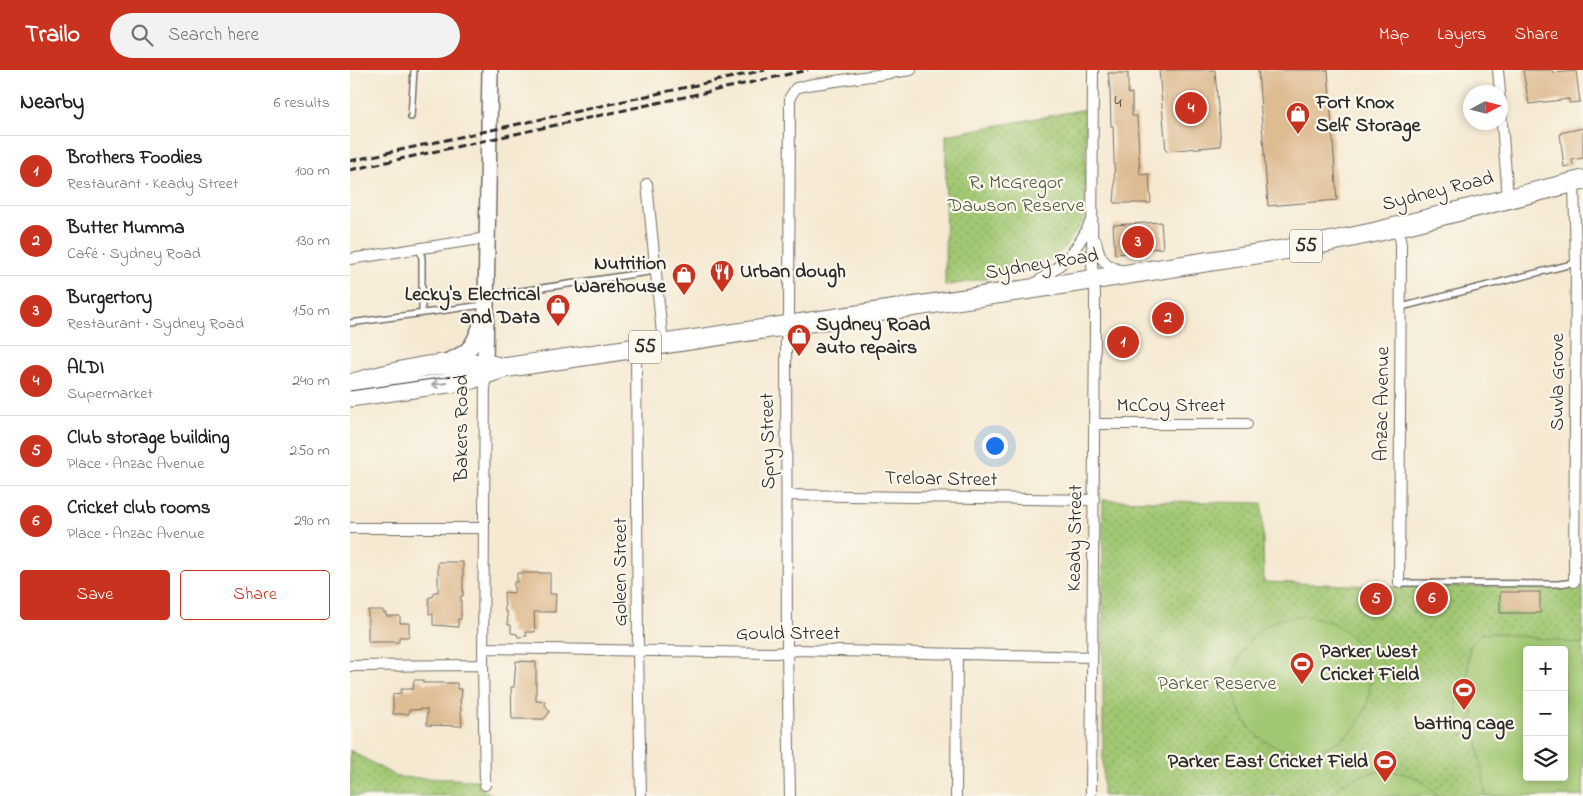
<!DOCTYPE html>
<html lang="en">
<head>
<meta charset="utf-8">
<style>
	body { margin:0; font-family:"Indie Flower",sans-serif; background:#f2f2f2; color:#202124 }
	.controls { position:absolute; right:15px; bottom:15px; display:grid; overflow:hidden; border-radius:5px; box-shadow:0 2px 8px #0003 }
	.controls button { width:45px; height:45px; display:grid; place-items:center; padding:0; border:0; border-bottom:1px solid #e0e0e0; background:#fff; color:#202124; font:25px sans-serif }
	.compass { position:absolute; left:1113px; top:15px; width:45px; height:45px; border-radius:50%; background:#fff; box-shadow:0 2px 8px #0003; rotate:83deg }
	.you { position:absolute; left:644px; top:375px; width:18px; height:18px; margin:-12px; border:4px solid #fff; border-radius:50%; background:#1a73e8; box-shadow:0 0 0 8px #1a73e833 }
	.badge { display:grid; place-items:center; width:32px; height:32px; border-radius:50%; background:#c8321e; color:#fff; font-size:16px; font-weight:700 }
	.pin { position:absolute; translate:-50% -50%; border:2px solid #fff; box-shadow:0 1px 5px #0006 }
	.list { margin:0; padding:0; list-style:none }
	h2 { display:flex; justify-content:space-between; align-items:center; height:65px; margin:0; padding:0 20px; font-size:21px }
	h2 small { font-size:16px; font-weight:400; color:#757577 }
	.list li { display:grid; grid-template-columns:32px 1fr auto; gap:15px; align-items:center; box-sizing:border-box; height:70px; padding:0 20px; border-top:1px solid #e0e0e0 }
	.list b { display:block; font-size:19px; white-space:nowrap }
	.list p { margin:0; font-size:16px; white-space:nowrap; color:#757577 }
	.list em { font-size:16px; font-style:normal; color:#757577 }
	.actions { display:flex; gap:10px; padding:15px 20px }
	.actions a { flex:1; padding:11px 0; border:1px solid #c8321e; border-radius:5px; text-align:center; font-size:18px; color:#c8321e }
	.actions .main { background:#c8321e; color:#fff }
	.icon { flex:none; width:28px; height:28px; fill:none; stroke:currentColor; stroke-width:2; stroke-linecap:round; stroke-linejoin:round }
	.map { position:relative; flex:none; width:1233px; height:726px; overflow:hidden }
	header { display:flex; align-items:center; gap:30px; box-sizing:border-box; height:70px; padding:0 25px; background:#c8321e; color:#fff }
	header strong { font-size:24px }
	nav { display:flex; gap:28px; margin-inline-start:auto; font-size:18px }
	.search { width:350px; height:45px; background:#f2f2f2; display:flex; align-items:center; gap:12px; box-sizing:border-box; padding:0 18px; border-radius:28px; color:#757577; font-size:19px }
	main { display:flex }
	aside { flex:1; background:#fff }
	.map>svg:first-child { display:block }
	.green { fill:url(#green-dots); stroke:#66794e; fill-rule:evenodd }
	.pitch { fill:#a1c772; stroke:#66794e; fill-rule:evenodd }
	.building { fill:#debc92 }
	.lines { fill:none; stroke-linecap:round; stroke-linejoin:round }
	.lane-casing { stroke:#726e65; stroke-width:8 }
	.street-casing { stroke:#726e65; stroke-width:12 }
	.secondary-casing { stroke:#726e65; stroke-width:18 }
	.highway-casing { stroke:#726e65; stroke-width:21 }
	.lane { stroke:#fff; stroke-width:5 }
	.street { stroke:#fff; stroke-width:10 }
	.secondary { stroke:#fff; stroke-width:15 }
	.highway { stroke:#fff; stroke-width:19 }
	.tram { stroke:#2b2b2b; stroke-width:1 }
	.rail { stroke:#2b2b2b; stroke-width:3; stroke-dasharray:8 4; stroke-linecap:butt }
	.oneway { stroke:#a0a0a0 }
	.labels { text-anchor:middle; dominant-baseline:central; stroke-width:4.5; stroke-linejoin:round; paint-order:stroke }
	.number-label { font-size:18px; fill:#584f45 }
	.shield { fill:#fbf7ec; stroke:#696865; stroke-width:1 }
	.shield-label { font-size:19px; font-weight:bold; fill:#2b2b2b }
	.poi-label { font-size:20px; font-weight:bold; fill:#2b2b2b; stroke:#fbf7ec; text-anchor:start }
	.park-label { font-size:20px; fill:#4e5a40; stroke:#fbf7ec }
	.street-label { font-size:20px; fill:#2b2b2b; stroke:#fbf7ec }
</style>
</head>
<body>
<header>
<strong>Trailo</strong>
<div class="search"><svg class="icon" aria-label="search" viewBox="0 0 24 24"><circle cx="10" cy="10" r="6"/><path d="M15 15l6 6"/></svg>Search here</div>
<nav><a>Map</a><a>Layers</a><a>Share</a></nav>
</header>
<main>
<aside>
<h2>Nearby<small>6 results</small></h2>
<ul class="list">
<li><span class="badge">1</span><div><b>Brothers Foodies</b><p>Restaurant · Keady Street</p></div><em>100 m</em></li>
<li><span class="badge">2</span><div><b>Butter Mumma</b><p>Café · Sydney Road</p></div><em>130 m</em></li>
<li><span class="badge">3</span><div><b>Burgertory</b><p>Restaurant · Sydney Road</p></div><em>150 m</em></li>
<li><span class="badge">4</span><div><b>ALDI</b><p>Supermarket</p></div><em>240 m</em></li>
<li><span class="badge">5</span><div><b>Club storage building</b><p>Place · Anzac Avenue</p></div><em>250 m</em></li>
<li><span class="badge">6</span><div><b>Cricket club rooms</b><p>Place · Anzac Avenue</p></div><em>290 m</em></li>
</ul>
<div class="actions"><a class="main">Save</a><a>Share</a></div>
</aside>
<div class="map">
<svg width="1233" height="726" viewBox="0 0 1233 726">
	<defs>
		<pattern id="green-dots" width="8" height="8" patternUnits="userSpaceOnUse" patternTransform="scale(1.25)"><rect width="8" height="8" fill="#a1c772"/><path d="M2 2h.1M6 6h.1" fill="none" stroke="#83a25e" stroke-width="1.8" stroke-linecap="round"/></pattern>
	</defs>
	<rect width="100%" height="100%" fill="#fbf7ec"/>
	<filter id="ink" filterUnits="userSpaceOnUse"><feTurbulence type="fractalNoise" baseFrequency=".02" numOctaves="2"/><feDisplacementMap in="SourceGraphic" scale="10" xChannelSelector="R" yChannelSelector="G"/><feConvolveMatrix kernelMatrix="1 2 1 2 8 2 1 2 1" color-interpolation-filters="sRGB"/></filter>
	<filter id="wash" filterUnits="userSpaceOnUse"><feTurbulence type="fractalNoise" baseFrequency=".0096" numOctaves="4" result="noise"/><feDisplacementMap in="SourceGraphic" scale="20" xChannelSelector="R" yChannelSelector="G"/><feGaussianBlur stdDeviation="1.12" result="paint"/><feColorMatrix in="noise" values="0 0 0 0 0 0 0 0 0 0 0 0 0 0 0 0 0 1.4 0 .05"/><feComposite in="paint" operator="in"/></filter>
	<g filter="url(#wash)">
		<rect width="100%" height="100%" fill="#f5e9d2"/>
		<path class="green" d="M 736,39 L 735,142 L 732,154 L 715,177 L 702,189 L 685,199 L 595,216 L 596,65 Z
			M 753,430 L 912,433 L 914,512 L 1059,517 L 1233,516 L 1233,726 L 753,726 ZM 1177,580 L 1214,580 L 1214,707 L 1177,707 Z
			M 0,680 L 47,707 L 129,710 L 129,717 L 144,726 L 0,726 Z"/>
		<path class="pitch" d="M884 614a68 68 0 1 1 136 0a68 68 0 1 1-136 0Z
			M 1146,563 L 1233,574 L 1233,726 L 1136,726 L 1118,608 L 1119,578 L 1131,564 ZM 1177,580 L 1214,580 L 1214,707 L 1177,707 Z
			M 1116,618 L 1123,663 L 1111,665 L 1105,619 Z
			M 1036,700 C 1059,704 1073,708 1088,726 L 981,726 C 994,708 1015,703 1036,700 Z"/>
		<g id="blocks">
			<path class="building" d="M 809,0 L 865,0 L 871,76 L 816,81 Z
				M 908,0 L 978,0 L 987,130 L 918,136 Z
				M 1173,0 L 1202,0 L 1203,3 L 1226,1 L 1230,32 L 1219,33 L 1219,29 L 1179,34 Z
				M 758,3 L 778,3 L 778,24 L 782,23 L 782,46 L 787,46 L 790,105 L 799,104 L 801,133 L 764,133 L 765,121 L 763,56 L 761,56 L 760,18 Z
				M 1233,58 L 1233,88 L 1222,90 L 1223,95 L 1214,97 L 1210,63 Z
				M 811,152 L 813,178 L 778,180 L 779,183 L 765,184 L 763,155 Z
				M 88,492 L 113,492 L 113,526 L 111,526 L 111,549 L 108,549 L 108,557 L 83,555 L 83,544 L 79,544 L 79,527 L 83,527 L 84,522 L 88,522 Z
				M 167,503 L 200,503 L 200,524 L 206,524 L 205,542 L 184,542 L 185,562 L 176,562 L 177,566 L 168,567 L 167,564 L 161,563 L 161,555 L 158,555 L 157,542 L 155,542 L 154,522 L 164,523 L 164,512 L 167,512 Z
				M 1021,522 L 1031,523 L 1031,535 L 1022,535 Z
				M 1150,522 L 1190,522 L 1190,543 L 1150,543 Z
				M 1067,524 L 1093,524 L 1092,532 L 1067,532 Z
				M 18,540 L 33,540 L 33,543 L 36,543 L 36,546 L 50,546 L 50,553 L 59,553 L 59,567 L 49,567 L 49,572 L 18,572 Z
				M 166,591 L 186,592 L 186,631 L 195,632 L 195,635 L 199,640 L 199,643 L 194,649 L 162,649 L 161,617 L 164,617 Z
				M 64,610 L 73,610 L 73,613 L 107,613 L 107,619 L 112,619 L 111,629 L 110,629 L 112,656 L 77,655 L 77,639 L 59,640 L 59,644 L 43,644 L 43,624 L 51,623 L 51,619 L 63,619 Z"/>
		</g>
	</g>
	<g filter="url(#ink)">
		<use href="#blocks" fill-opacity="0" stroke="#726e65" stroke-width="1"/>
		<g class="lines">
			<defs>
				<path id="lane" d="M 61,47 L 64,0
					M 70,178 L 72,189 L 72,242
					M 138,226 L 305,201
					M 1051,237 L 1226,193
					M 0,253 L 133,235
					M 1049,513 L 1208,514 L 1224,512"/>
				<path id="street" d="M 1148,0 L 1150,22
					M 1150,29 L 1158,128
					M 1224,112 L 1226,193 L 1224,512
					M 297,114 L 313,274
					M 1048,155 L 1051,174 L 1049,513
					M 746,171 C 750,190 754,195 772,201
					M 0,189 L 137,168
					M 684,214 C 713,195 726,183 741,151
					M 286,278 L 288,580 L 291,726
					M 135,305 L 133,595 L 135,715
					M 745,354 L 897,354
					M 437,425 L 744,430
					M 0,458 L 134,458
					M 134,578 L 426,583 L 448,580 L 742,587
					M 0,596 L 133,595
					M 440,726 L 437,582 L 436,271 L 439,244 L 440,27 L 446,18 L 458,15 L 561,0
					M 606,726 L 607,584
					M 741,726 L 745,254 L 745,224 L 742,195 L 743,0"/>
				<path id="secondary" d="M 98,291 C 122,282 124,274 133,250
					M 135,294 L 140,0"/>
				<path id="highway" d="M 0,314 C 44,302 108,284 153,298
					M 0,327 L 119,310 L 153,298 L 734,211 L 964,175 L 1026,162 L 1233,110"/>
			</defs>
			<use href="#lane" class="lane-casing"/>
			<use href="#street" class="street-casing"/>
			<use href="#secondary" class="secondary-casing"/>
			<use href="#highway" class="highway-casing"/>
			<use href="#lane" class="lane"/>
			<use href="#street" class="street"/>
			<use href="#secondary" class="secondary"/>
			<use href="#highway" class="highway"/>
			<path class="tram" d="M 0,321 L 110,305"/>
			<path class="rail" d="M 0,91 L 415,0
				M 0,100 L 458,0"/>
		</g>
		<defs><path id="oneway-shaft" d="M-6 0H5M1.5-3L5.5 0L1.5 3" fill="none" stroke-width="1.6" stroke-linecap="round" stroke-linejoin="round" transform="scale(1.25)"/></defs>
		<use class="oneway" href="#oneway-shaft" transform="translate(89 314) rotate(172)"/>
	</g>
	<defs>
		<symbol id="shop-pin" viewBox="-11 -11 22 30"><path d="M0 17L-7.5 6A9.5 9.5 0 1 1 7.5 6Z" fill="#c8321e" stroke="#fbf7ec"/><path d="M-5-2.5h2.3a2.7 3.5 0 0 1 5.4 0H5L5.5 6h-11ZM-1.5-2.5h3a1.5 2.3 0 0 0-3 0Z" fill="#fff"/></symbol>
		<symbol id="restaurant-pin" viewBox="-11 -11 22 30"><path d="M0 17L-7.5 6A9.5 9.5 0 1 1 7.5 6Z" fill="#c8321e" stroke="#fbf7ec"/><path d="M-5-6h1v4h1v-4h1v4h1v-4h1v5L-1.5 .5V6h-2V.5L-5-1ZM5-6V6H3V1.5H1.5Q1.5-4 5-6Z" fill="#fff"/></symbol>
		<symbol id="stadium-pin" viewBox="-11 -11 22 30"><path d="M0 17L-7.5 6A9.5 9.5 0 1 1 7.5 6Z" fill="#c8321e" stroke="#fbf7ec"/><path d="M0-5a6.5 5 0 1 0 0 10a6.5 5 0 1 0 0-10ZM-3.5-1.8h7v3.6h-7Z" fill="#fff"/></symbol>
	</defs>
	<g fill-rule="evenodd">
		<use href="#shop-pin" x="934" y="30" width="28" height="38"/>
		<use href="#restaurant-pin" x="358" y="188" width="28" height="38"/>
		<use href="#shop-pin" x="320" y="191" width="28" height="38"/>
		<use href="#shop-pin" x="194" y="222" width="28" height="38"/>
		<use href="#shop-pin" x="435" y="252" width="28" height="38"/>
		<use href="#stadium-pin" x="938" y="580" width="28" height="38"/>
		<use href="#stadium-pin" x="1100" y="606" width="28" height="38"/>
		<use href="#stadium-pin" x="1021" y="678" width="28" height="38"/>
	</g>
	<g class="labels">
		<g class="number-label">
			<text x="768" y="33">4</text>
		</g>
		<g class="shield">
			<rect x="940" y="159.5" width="32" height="33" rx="4"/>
			<rect x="279" y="260.5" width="32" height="33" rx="4"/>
		</g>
		<g class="shield-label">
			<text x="956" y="176">55</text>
			<text x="295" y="277">55</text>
		</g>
		<g class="poi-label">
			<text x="966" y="33">Fort Knox<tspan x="966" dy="23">Self Storage</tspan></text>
			<text x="316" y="194" text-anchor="end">Nutrition<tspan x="316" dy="23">Warehouse</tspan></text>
			<text x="390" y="202">Urban dough</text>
			<text x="190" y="225" text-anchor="end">Lecky's Electrical<tspan x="190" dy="23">and Data</tspan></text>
			<text x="466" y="255">Sydney Road<tspan x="466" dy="23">auto repairs</tspan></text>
			<text x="970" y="582">Parker West<tspan x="970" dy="23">Cricket Field</tspan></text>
			<text x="1114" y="654" text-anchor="middle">batting cage</text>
			<text x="1018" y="692" text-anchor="end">Parker East Cricket Field</text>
		</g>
		<g class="park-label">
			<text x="666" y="113">R. McGregor<tspan x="666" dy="23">Dawson Reserve</tspan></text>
			<text x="867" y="614">Parker Reserve</text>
		</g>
		<g class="street-label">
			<text transform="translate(1088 122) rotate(-14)">Sydney Road</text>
			<text transform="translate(692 195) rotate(-9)">Sydney Road</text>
			<text transform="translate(1208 312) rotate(-90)">Suvla Grove</text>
			<text transform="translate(1033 334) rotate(-89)">Anzac Avenue</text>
			<text x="821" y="336">McCoy Street</text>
			<text transform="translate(112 358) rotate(-90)">Bakers Road</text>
			<text transform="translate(419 371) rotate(-91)">Spry Street</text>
			<text transform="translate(591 410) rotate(1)">Treloar Street</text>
			<text transform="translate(726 468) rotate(-89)">Keady Street</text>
			<text transform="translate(271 502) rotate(-90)">Goleen Street</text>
			<text x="438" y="564">Gould Street</text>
		</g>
	</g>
</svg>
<div class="controls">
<button>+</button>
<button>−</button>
<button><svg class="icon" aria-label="layers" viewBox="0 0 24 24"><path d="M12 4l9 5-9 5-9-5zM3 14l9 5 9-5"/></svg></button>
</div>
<svg class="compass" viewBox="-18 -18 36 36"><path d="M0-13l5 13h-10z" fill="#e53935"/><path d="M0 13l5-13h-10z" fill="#757577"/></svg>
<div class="you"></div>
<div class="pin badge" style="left:773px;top:272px">1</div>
<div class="pin badge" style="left:818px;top:248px">2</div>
<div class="pin badge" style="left:788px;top:172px">3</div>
<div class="pin badge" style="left:841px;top:38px">4</div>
<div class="pin badge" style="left:1026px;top:529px">5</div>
<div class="pin badge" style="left:1082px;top:528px">6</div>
</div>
</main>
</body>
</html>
